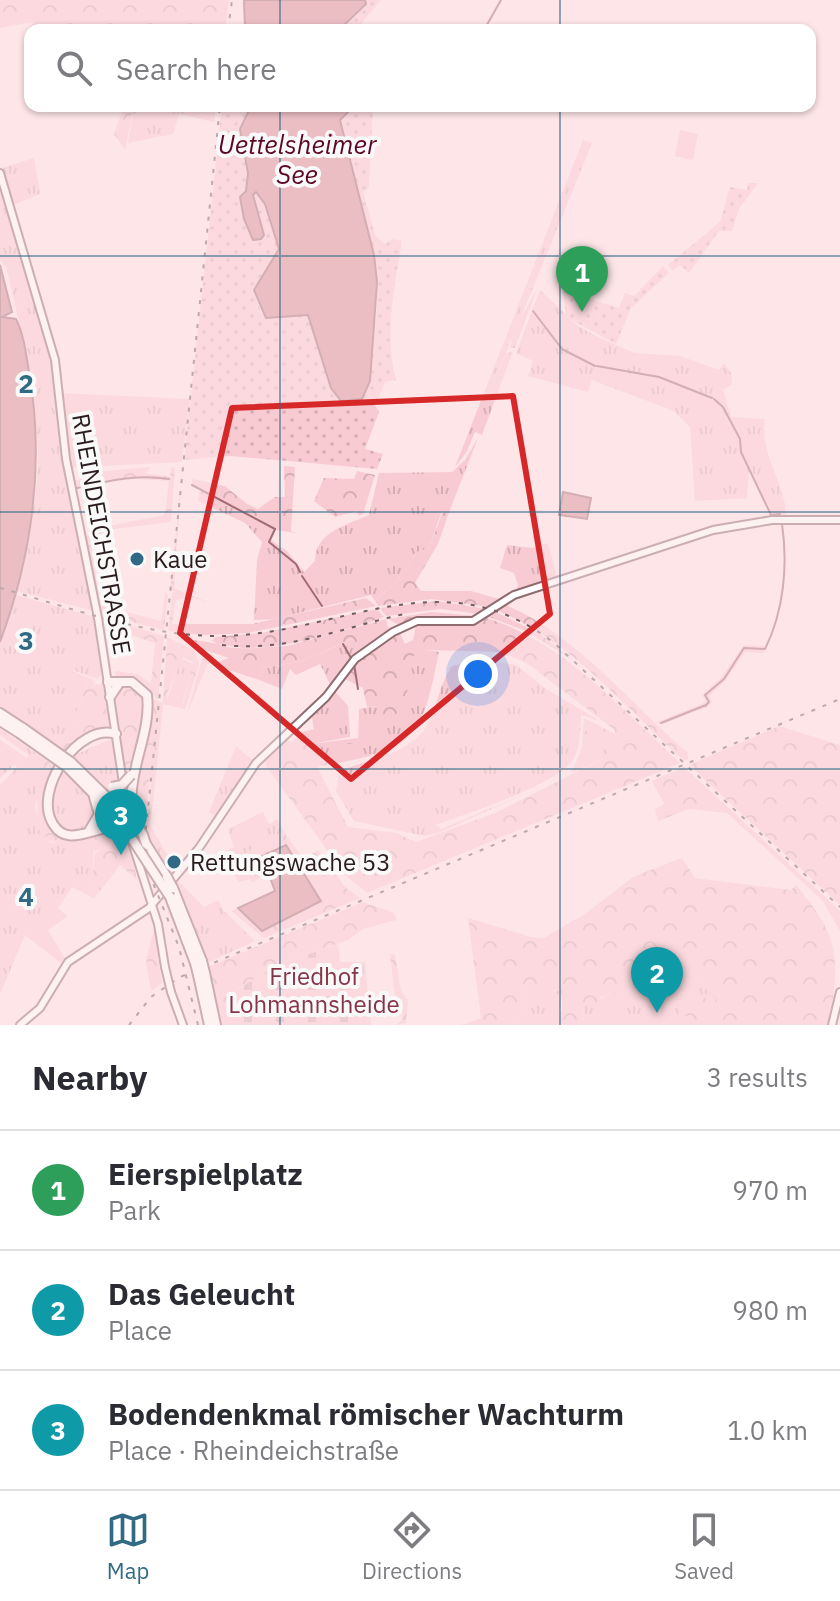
<!DOCTYPE html>
<html lang="en">
<head>
<meta charset="utf-8">
<style>
	body { margin:0; font-family:"IBM Plex Sans",sans-serif; background:#f7f7f7; color:#2b2b33 }
	.you { position:absolute; left:478px; top:674px; width:28px; height:28px; margin:-20px; border:6px solid #fff; border-radius:50%; background:#1a73e8; box-shadow:0 0 0 12px #1a73e833 }
	.badge { display:grid; place-items:center; width:52px; height:52px; border-radius:50%; background:#316a84; color:#fff; font-size:26px; font-weight:700 }
	.pin { position:absolute; translate:-50% -66px; filter:drop-shadow(0 2px 4px #0008) }
	.pin::after { content:''; position:absolute; top:42px; width:28px; height:24px; background:inherit; clip-path:polygon(0 0,100% 0,50% 100%) }
	.list { margin:0; padding:0; list-style:none }
	h2 { display:flex; justify-content:space-between; align-items:center; height:104px; margin:0; padding:0 32px; font-size:34px }
	h2 small { font-size:26px; font-weight:400; color:#7c7c81 }
	.list li { display:grid; grid-template-columns:52px 1fr auto; gap:24px; align-items:center; box-sizing:border-box; height:120px; padding:0 32px; border-top:2px solid #e1e1e2 }
	.list b { display:block; font-size:30px; white-space:nowrap }
	.list p { margin:0; font-size:26px; white-space:nowrap; color:#7c7c81 }
	.list em { font-size:26px; font-style:normal; color:#7c7c81 }
	.icon { flex:none; width:44px; height:44px; fill:none; stroke:currentColor; stroke-width:2; stroke-linecap:round; stroke-linejoin:round }
	.map { position:relative; flex:none; width:840px; height:1025px; overflow:hidden }
	.search { position:absolute; background:#fff; box-shadow:0 2px 6px #0004; left:24px; right:24px; top:24px; height:88px; display:flex; align-items:center; gap:20px; box-sizing:border-box; padding:0 28px; border-radius:16px; color:#7c7c81; font-size:30px }
	.sheet { height:464px; background:#fff }
	nav { display:flex; justify-content:space-around; align-items:center; box-sizing:border-box; height:112px; border-top:2px solid #e1e1e2; background:#fff; font-size:22px; color:#7c7c81 }
	nav a { display:grid; justify-items:center; gap:4px }
	nav .on { color:#316a84 }
	.map>svg:first-child { display:block }
	.grass { fill:url(#grass-tufts) }
	.forest { fill:url(#forest-crowns); fill-rule:evenodd }
	.cemetery { fill:url(#cemetery-stones) }
	.park { fill:url(#park-dots) }
	.pitch { fill:#f8cbd2 }
	.water { fill:#d48e9a; stroke:#a16c74; stroke-width:2 }
	.lines { fill:none; stroke-linecap:round; stroke-linejoin:round }
	.stream { stroke:#a16c74; stroke-width:2 }
	.major-casing { stroke:#906c71; stroke-width:10 }
	.highway-casing { stroke:#906c71; stroke-width:12 }
	.major { stroke:#fff; stroke-width:6 }
	.highway { stroke:#fff; stroke-width:8 }
	.rail { stroke:#705d60; stroke-width:2; stroke-dasharray:4 8; stroke-linecap:butt }
	.major-bridge-casing { stroke:#906c71; stroke-width:10; stroke-linecap:butt }
	.highway-bridge-casing { stroke:#906c71; stroke-width:12; stroke-linecap:butt }
	.major-bridge { stroke:#fff; stroke-width:6 }
	.highway-bridge { stroke:#fff; stroke-width:8 }
	.marked { fill:none; stroke:#d62828; stroke-width:6; stroke-linejoin:round }
	.grid { fill:none; stroke:#316a84; stroke-width:2; stroke-opacity:0.55 }
	.poi-dot { fill:#316a84; stroke:#f9f9f9; stroke-width:3 }
	.labels { text-anchor:middle; dominant-baseline:central; stroke-width:8; stroke-linejoin:round; paint-order:stroke }
	.street-label { font-size:24px; fill:#2a1b1d; stroke:#f9f9f9 }
	.poi-label { font-size:24px; fill:#2a1b1d; stroke:#f9f9f9; text-anchor:start }
	.park-label { font-size:24px; fill:#873348; stroke:#f9f9f9 }
	.water-label { font-size:26px; font-style:italic; fill:#5c0725; stroke:#f9f9f9 }
	.grid-label { font-size:26px; text-anchor:middle; font-weight:bold; fill:#316a84; stroke:#f9f9f9; stroke-width:8; stroke-linejoin:round; paint-order:stroke }
</style>
</head>
<body>
<div class="map">
<svg width="840" height="1025" viewBox="0 0 840 1025">
	<defs>
		<pattern id="grass-tufts" width="24" height="20" patternUnits="userSpaceOnUse" patternTransform="scale(2)"><rect width="24" height="20" fill="#f8cbd2"/><path d="M3 7l-1-3M5 7V3M7 7l1-3M15 17l-1-3M17 17v-4M19 17l1-3" fill="none" stroke="#d5aeb4"/></pattern>
		<pattern id="forest-crowns" width="20" height="18" patternUnits="userSpaceOnUse" patternTransform="scale(2)"><rect width="20" height="18" fill="#f8cbd2"/><path d="M2 6a3 3 0 1 1 6 0M12 15a3 3 0 1 1 6 0" fill="none" stroke="#d5aeb4"/></pattern>
		<pattern id="cemetery-stones" width="16" height="16" patternUnits="userSpaceOnUse" patternTransform="scale(2)"><rect width="16" height="16" fill="#f8cbd2"/><path d="M2 7V4a2 2 0 0 1 4 0v3zM10 15v-3a2 2 0 0 1 4 0v3z" fill="#d5aeb4"/></pattern>
		<pattern id="park-dots" width="8" height="8" patternUnits="userSpaceOnUse" patternTransform="scale(2)"><rect width="8" height="8" fill="#f8cbd2"/><path d="M2 2h.1M6 6h.1" fill="none" stroke="#d5aeb4" stroke-width="1.8" stroke-linecap="round"/></pattern>
	</defs>
	<rect width="100%" height="100%" fill="#fee5e8"/>
	<path class="grass" d="M 134,106 L 216,106 L 214,122 L 179,114 L 173,134 L 128,143 Z
		M 583,140 L 592,143 L 519,322 L 537,289 L 515,348 L 510,348 L 513,335 L 496,378 L 506,354 L 513,351 L 482,435 L 475,432 L 466,453 L 455,467 Z
		M 34,158 L 40,194 L 13,205 L 2,168 Z
		M 0,185 L 31,285 L 58,393 L 190,399 L 182,462 L 64,468 L 94,611 L 17,591 C 26,548 38,501 38,456 C 37,399 20,323 6,267 L 0,260 Z
		M 540,290 L 577,325 L 592,334 L 634,353 L 680,356 L 719,370 L 724,363 L 731,373 L 732,384 L 723,390 L 731,417 L 765,419 C 759,455 786,484 786,515 L 771,516 L 749,469 L 747,498 L 695,501 L 690,427 L 674,411 L 592,380 L 588,392 L 528,376 L 533,361 L 516,353 Z
		M 478,438 L 448,515 L 443,511 L 441,513 L 429,548 L 417,552 L 397,581 L 375,601 L 371,595 L 274,619 L 254,620 L 257,560 L 262,542 L 245,523 L 198,501 L 200,489 L 276,530 L 271,540 L 287,551 L 304,572 L 315,561 C 315,532 347,525 369,515 L 379,473 L 452,472 L 465,460 Z
		M 548,543 L 557,577 L 516,592 L 518,585 L 514,573 L 500,568 L 507,545 L 533,548 Z
		M 16,595 L 94,617 L 103,673 L 97,679 L 70,669 L 88,680 L 71,728 L 59,747 L 0,707 L 0,642 Z
		M 352,639 L 361,653 L 332,688 L 320,664 L 296,675 L 290,669 L 282,689 L 259,680 L 263,668 L 303,661 Z
		M 744,645 L 764,646 L 765,653 L 745,652 L 725,681 L 709,696 L 712,702 L 707,707 L 660,725 L 657,722 L 706,702 L 702,695 L 720,679 Z
		M 428,650 L 439,652 C 421,739 418,748 328,765 L 319,746 L 358,743 L 359,709 L 378,706 L 379,715 L 406,698 L 413,655 Z
		M 181,658 L 193,664 L 182,705 L 167,700 Z
		M 484,659 L 516,665 L 546,689 L 600,721 L 581,715 C 580,729 581,745 574,758 C 562,783 464,815 435,825 L 441,829 L 529,792 L 438,833 L 424,836 L 354,821 L 336,791 L 339,772 C 374,755 416,757 433,713 C 439,697 441,682 452,666 Z
		M 334,690 L 348,706 L 350,737 L 316,743 L 311,711 Z
		M 583,728 L 611,755 L 571,773 L 582,748 Z
		M 0,729 L 46,760 L 35,808 L 51,843 L 94,845 L 92,880 L 104,886 L 94,898 L 72,887 L 58,908 L 68,916 L 48,930 L 66,960 L 61,963 L 25,935 L 0,994 L 0,785 L 17,767 L 15,764 L 0,778 L 0,740 L 27,758 L 29,755 L 0,735 Z
		M 109,740 L 112,741 L 121,804 L 72,756 Z
		M 236,746 L 254,762 L 216,817 L 209,812 Z
		M 62,771 L 99,802 L 121,827 C 90,842 74,847 46,825 L 48,783 L 58,780 Z
		M 152,776 L 156,776 L 150,825 L 176,870 L 172,875 L 146,835 Z
		M 263,812 L 269,824 L 278,819 L 285,834 L 243,854 L 242,865 L 250,879 L 239,882 L 231,869 L 223,871 L 214,857 L 234,847 L 228,829 Z
		M 176,879 L 204,907 L 218,900 L 224,911 L 255,941 L 209,962 Z
		M 662,969 L 693,976 L 720,1002 L 682,992 L 706,1025 L 583,1025 L 584,1006 L 610,994 L 649,986 Z
		M 558,976 L 566,977 L 552,987 L 555,992 L 561,988 L 562,991 L 559,1019 L 551,1025 L 518,1025 L 528,987 Z"/>
	<path class="forest" d="M 0,0 L 229,0 L 225,30 L 34,30 L 33,22 L 0,28 Z
		M 124,106 L 134,106 L 125,150 L 114,134 Z
		M 284,466 L 295,467 L 291,531 L 296,533 L 276,530 L 191,485 L 193,479 L 225,486 L 247,504 L 258,509 L 275,497 L 285,497 Z
		M 151,467 L 145,473 L 170,477 L 171,467 L 175,468 L 171,522 L 106,530 L 91,542 L 100,605 L 161,621 L 165,593 L 168,595 L 164,630 L 100,614 L 84,538 L 98,528 L 165,515 L 169,481 L 124,478 L 78,489 L 74,481 L 80,480 L 82,473 Z
		M 357,471 L 375,475 L 363,514 L 359,516 L 357,511 L 335,517 L 314,501 L 324,478 L 354,479 Z
		M 181,484 L 174,588 L 209,603 L 193,597 L 176,600 L 172,624 L 252,624 L 366,598 L 376,606 L 248,633 L 205,635 L 168,631 L 172,593 L 175,592 L 170,590 Z
		M 443,511 L 448,515 L 438,544 L 415,583 L 421,591 L 471,591 L 499,599 L 489,607 L 431,599 L 378,606 L 375,601 L 397,581 L 417,552 L 429,548 Z
		M 437,601 L 487,609 L 480,614 L 441,609 L 386,616 L 380,608 Z
		M 501,603 C 576,633 629,703 688,753 L 688,759 L 684,761 C 626,708 568,637 493,609 Z
		M 377,609 L 384,617 C 348,630 245,663 212,641 L 215,637 L 261,633 Z
		M 491,610 L 539,633 L 574,661 L 526,631 L 484,615 Z
		M 431,612 L 478,616 L 472,620 L 417,619 L 401,626 L 388,619 Z
		M 100,617 L 164,636 L 158,700 L 140,681 L 116,676 L 115,671 L 138,674 L 151,684 L 155,643 L 105,627 Z
		M 483,617 C 562,640 620,708 680,763 L 367,893 L 346,876 L 266,766 L 265,758 L 284,739 L 292,742 L 302,732 L 314,729 L 318,743 L 358,738 L 358,743 L 319,747 L 328,765 L 319,766 L 319,771 L 348,827 L 396,833 L 416,842 L 495,813 L 610,755 L 583,728 L 584,718 L 615,734 L 615,730 L 528,664 L 502,652 L 428,650 L 414,655 L 406,698 L 391,724 L 376,726 L 378,706 L 367,707 L 363,688 L 343,678 L 362,656 L 399,631 L 405,644 L 413,640 L 416,624 L 467,624 Z
		M 386,619 L 390,633 L 361,653 L 351,639 L 303,661 L 263,668 L 259,680 L 208,663 L 188,711 L 202,658 L 218,662 L 229,658 C 209,651 196,648 176,637 L 243,648 L 287,646 Z
		M 167,637 L 194,650 L 199,665 L 185,709 L 163,704 L 156,776 L 150,777 L 144,832 L 133,795 L 149,698 L 163,703 ZM 183,657 L 193,662 L 183,704 L 167,699 L 167,694 Z
		M 69,670 L 92,679 L 95,685 L 103,683 L 109,728 L 67,753 L 59,747 L 71,728 L 88,681 Z
		M 123,685 L 141,693 C 149,714 139,761 126,779 L 115,705 L 115,693 Z
		M 779,726 L 840,745 L 840,905 L 689,765 Z
		M 46,760 L 56,767 L 44,802 L 46,825 C 86,857 84,827 123,832 L 129,840 L 137,880 L 120,865 L 104,886 L 92,880 L 95,853 L 103,849 L 95,851 L 93,846 C 68,850 57,849 38,829 L 37,789 Z
		M 684,767 L 840,911 L 840,931 L 823,901 L 727,813 L 689,809 L 658,821 L 655,809 L 664,804 L 652,781 Z
		M 285,834 L 304,859 L 318,850 L 345,887 L 360,898 L 264,938 L 231,911 L 238,908 L 262,931 L 321,901 L 254,860 L 264,870 L 261,877 L 252,882 L 242,865 L 243,854 Z
		M 682,858 L 695,878 L 791,890 L 796,885 C 840,937 840,957 829,1025 L 706,1025 L 678,1013 L 682,992 L 718,1001 L 693,976 L 663,969 C 643,994 627,988 600,997 L 595,1006 L 584,1006 L 583,1025 L 551,1025 L 562,1011 L 562,989 L 550,991 L 552,981 L 565,977 L 528,987 L 518,1025 L 461,1025 L 481,1018 L 468,918 L 531,937 L 544,938 L 585,914 L 633,877 Z
		M 363,902 L 394,913 L 396,920 L 363,929 L 348,940 L 283,963 L 229,993 L 239,1025 L 220,1025 L 208,967 Z
		M 154,929 L 162,983 L 151,991 L 146,962 Z
		M 390,954 L 395,955 L 401,991 L 408,1000 L 406,1023 L 396,1025 L 402,1020 L 403,999 L 395,998 Z"/>
	<path class="cemetery" d="M 338,944 L 340,962 L 365,962 L 371,1025 L 239,1025 L 228,994 L 283,963 Z"/>
	<path class="park" d="M 365,0 L 381,0 L 356,30 L 339,30 L 362,9 Z
		M 222,106 L 251,106 C 247,113 241,121 240,130 C 238,150 259,181 240,197 L 244,219 L 253,240 L 261,239 L 264,235 L 253,195 L 256,191 L 265,204 L 279,249 C 276,273 250,288 262,313 L 275,318 L 308,315 L 331,388 L 374,330 L 377,307 L 374,255 L 340,120 L 354,106 L 373,106 L 369,187 L 363,192 L 375,235 L 385,244 L 392,239 L 401,241 L 401,246 C 394,289 384,338 396,380 L 385,382 L 375,405 L 379,412 L 365,449 L 383,454 L 377,469 L 230,456 L 184,460 Z
		M 748,183 L 758,183 L 739,209 L 732,231 L 719,231 L 689,273 L 680,265 L 673,271 L 668,265 L 720,222 L 730,187 L 747,190 Z
		M 663,266 L 669,273 L 631,308 L 616,344 L 566,317 L 563,291 L 619,308 L 625,293 L 634,296 Z"/>
	<path class="pitch" d="M 680,130 L 698,134 L 693,160 L 675,156 Z"/>
	<path class="water" d="M 244,0 L 365,0 L 366,4 L 339,30 L 245,30 Z
		M 251,106 L 354,106 L 340,120 L 374,255 L 377,282 L 370,381 L 362,399 L 341,401 L 331,388 L 308,315 L 266,318 L 254,290 L 279,249 L 265,204 L 256,192 L 253,195 L 264,235 L 261,239 L 253,240 L 244,219 L 240,197 L 246,191 L 248,173 L 240,129 Z
		M 0,265 L 12,312 L 2,317 L 16,319 C 24,335 26,354 29,372 C 45,463 32,556 0,642 Z
		M 563,492 L 591,498 L 587,519 L 559,515 Z
		M 286,845 L 321,901 L 262,931 L 238,908 L 275,891 L 269,875 L 254,860 Z"/>
	<g class="lines">
		<path class="stream" d="M 484,30 L 501,0
			M 533,311 L 562,349 L 595,366
			M 597,366 L 659,377 L 712,398
			M 714,399 L 723,407 L 740,439 L 741,452 L 771,515 L 780,514
			M 192,485 L 275,529 L 269,542 L 296,564 L 300,572
			M 77,488 C 109,481 136,474 169,479
			M 302,576 L 322,606
			M 343,644 L 351,658
			M 354,664 L 358,689
			M 661,723 L 706,705 L 709,702 L 705,695 L 724,679 L 744,648 L 765,649 C 784,611 788,565 782,524"/>
		<defs>
			<path id="major" d="M 0,173 L 55,360 L 66,459 L 98,618 L 128,816
				M 131,839 L 158,924 L 165,967
				M 171,992 L 183,1025
				M 20,1025 L 40,1008 L 68,962 L 149,908 L 199,848 L 256,763 L 326,697 L 355,659 L 393,632 L 417,621 L 473,621 L 514,595 L 713,530 L 772,520 L 840,520
				M 832,1025 L 840,992"/>
			<path id="highway" d="M 108,682 L 132,682 L 147,695 C 153,743 113,789 143,835
				M 110,697 L 118,685
				M 0,713 L 23,728
				M 0,721 L 19,733
				M 116,734 C 79,722 32,790 53,824 C 69,851 99,821 121,829
				M 71,762 L 120,810
				M 67,767 L 121,822
				M 89,831 L 99,814 L 94,797
				M 146,844 L 167,877
				M 173,888 L 202,961
				M 170,897 L 195,963
				M 205,973 L 216,1025
				M 198,975 L 209,1025"/>
		</defs>
		<use href="#major" class="major-casing"/>
		<use href="#highway" class="highway-casing"/>
		<use href="#major" class="major"/>
		<use href="#highway" class="highway"/>
		<path class="rail" d="M 228,30 L 232,0
			M 0,588 C 69,607 142,635 214,636 C 336,638 440,554 554,643 L 840,907
			M 222,645 C 292,652 342,627 409,613
			M 129,1025 L 151,997 L 180,977 L 840,699
			M 198,1025 L 179,947 L 149,873 L 145,838 L 220,106"/>
		<defs>
			<path id="major-bridge" d="M 165,967 L 171,992"/>
			<path id="highway-bridge" d="M 23,728 L 71,762
				M 19,733 L 67,767
				M 112,787 L 122,785 L 131,775
				M 120,810 L 134,826
				M 121,822 L 170,897
				M 143,835 L 146,844
				M 167,877 L 173,888
				M 202,961 L 205,973
				M 195,963 L 198,975"/>
		</defs>
		<use href="#major-bridge" class="major-bridge-casing"/>
		<use href="#highway-bridge" class="highway-bridge-casing"/>
		<use href="#major-bridge" class="major-bridge"/>
		<use href="#highway-bridge" class="highway-bridge"/>
	</g>
	<path d="M0 0H840V1025H0ZM 513,396 L 550,614 L 351,779 L 180,633 L 232,408 Z" fill="#fee5e8" fill-opacity=".55" fill-rule="evenodd"/>
	<path class="marked" d="M 513,396 L 550,614 L 351,779 L 180,633 L 232,408 Z"/>
	<path class="grid" d="M 280,0 L 280,30M 560,0 L 560,30M 280,106 L 280,1025M 560,106 L 560,1025M 0,256 L 840,256M 0,512 L 840,512M 0,769 L 840,769"/>
	<g class="poi-dot">
		<circle cx="137" cy="559" r="8"/>
		<circle cx="174" cy="862" r="8"/>
	</g>
	<g class="labels">
		<g class="street-label">
			<text transform="translate(102 534) rotate(80)">RHEINDEICHSTRASSE</text>
		</g>
		<g class="poi-label">
			<text x="153" y="559">Kaue</text>
			<text x="190" y="862">Rettungswache 53</text>
		</g>
		<g class="park-label">
			<text x="314" y="976">Friedhof<tspan x="314" dy="28">Lohmannsheide</tspan></text>
		</g>
		<g class="water-label">
			<text x="297" y="144">Uettelsheimer<tspan x="297" dy="30">See</tspan></text>
		</g>
	</g>
	<g class="grid-label">
		<text x="26" y="393">2</text>
		<text x="26" y="650">3</text>
		<text x="26" y="906">4</text>
	</g>
</svg>
<div class="you"></div>
<div class="pin badge" style="left:582px;top:312px;background:#2e9e5b">1</div>
<div class="pin badge" style="left:657px;top:1013px;background:#0f9aa8">2</div>
<div class="pin badge" style="left:121px;top:855px;background:#0f9aa8">3</div>
<div class="search"><svg class="icon" aria-label="search" viewBox="0 0 24 24"><circle cx="10" cy="10" r="6"/><path d="M15 15l6 6"/></svg>Search here</div>
</div>
<section class="sheet">
<h2>Nearby<small>3 results</small></h2>
<ul class="list">
<li><span class="badge" style="background:#2e9e5b">1</span><div><b>Eierspielplatz</b><p>Park</p></div><em>970 m</em></li>
<li><span class="badge" style="background:#0f9aa8">2</span><div><b>Das Geleucht</b><p>Place</p></div><em>980 m</em></li>
<li><span class="badge" style="background:#0f9aa8">3</span><div><b>Bodendenkmal römischer Wachturm</b><p>Place · Rheindeichstraße</p></div><em>1.0 km</em></li>
</ul>
</section>
<nav>
<a class="on"><svg class="icon" aria-label="map" viewBox="0 0 24 24"><path d="M3 6l6-2 6 2 6-2v14l-6 2-6-2-6 2zM9 4v14M15 6v14"/></svg>Map</a>
<a><svg class="icon" aria-label="directions" viewBox="0 0 24 24"><path d="M12 3l9 9-9 9-9-9zM9 14v-3h6M13 9l2 2-2 2"/></svg>Directions</a>
<a><svg class="icon" aria-label="saved" viewBox="0 0 24 24"><path d="M7 4h10v16l-5-4-5 4z"/></svg>Saved</a>
</nav>
</body>
</html>
